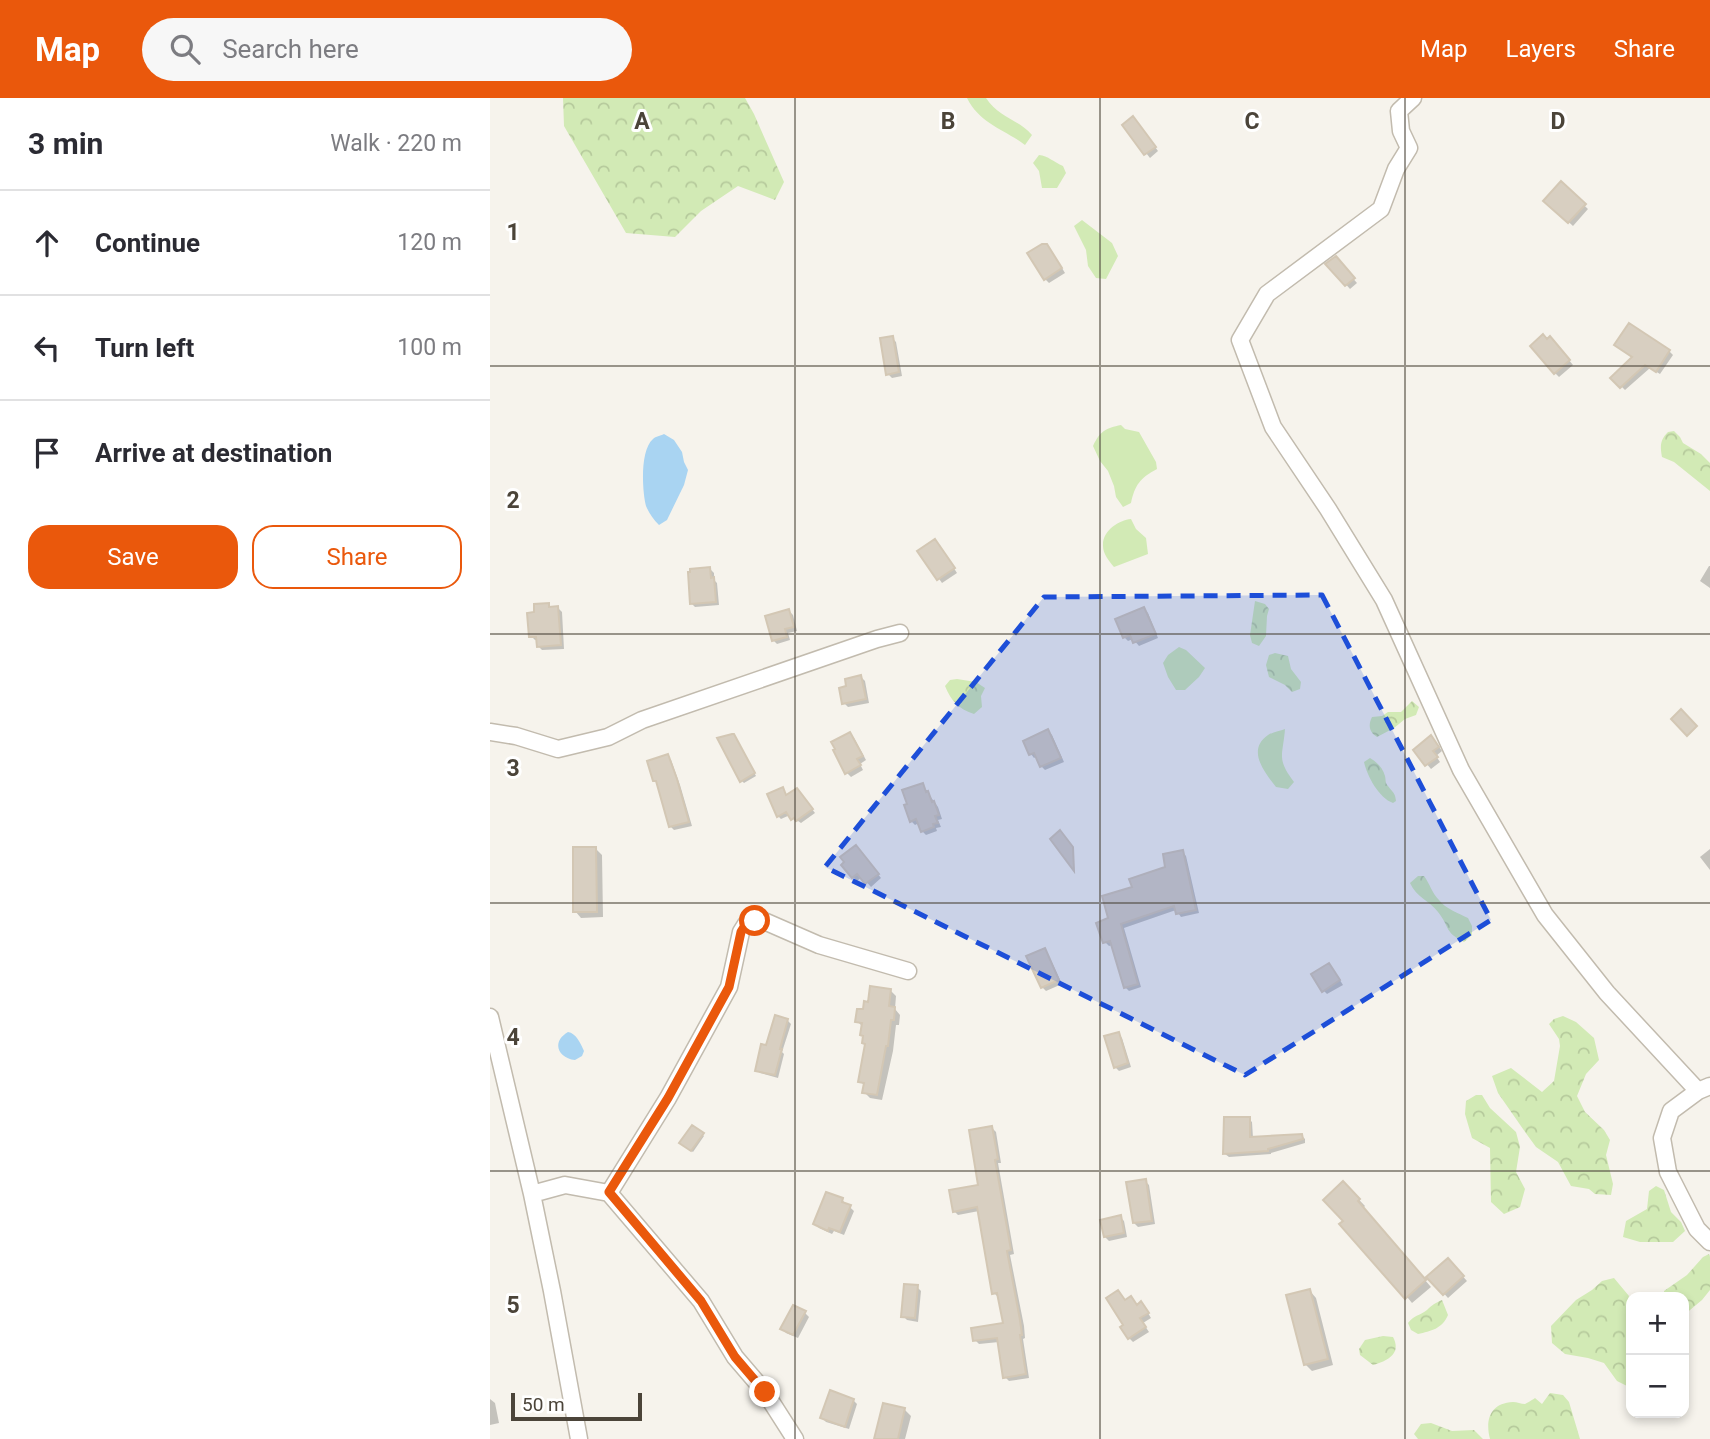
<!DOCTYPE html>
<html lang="en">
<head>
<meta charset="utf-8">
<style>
	body { margin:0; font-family:Roboto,sans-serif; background:#f7f7f7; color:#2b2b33 }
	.controls { position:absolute; right:21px; bottom:21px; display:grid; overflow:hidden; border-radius:14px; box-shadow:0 4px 10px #0003 }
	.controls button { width:63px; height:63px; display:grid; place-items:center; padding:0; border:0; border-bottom:2px solid #e1e1e2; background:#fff; color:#2b2b33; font:35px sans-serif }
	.scale { position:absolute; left:21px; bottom:18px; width:131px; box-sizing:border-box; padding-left:7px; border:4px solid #4b4439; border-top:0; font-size:19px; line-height:24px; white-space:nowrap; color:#4b4439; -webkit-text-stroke:5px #fff; paint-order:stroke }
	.stop { position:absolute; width:21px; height:21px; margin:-16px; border:5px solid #ea580c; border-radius:50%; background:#fff }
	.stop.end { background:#ea580c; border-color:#fff; box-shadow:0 2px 7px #0008 }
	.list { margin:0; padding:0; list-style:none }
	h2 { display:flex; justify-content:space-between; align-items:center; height:91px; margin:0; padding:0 28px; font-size:30px }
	h2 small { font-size:23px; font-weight:400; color:#7c7c81 }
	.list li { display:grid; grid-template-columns:46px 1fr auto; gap:21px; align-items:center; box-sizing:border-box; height:105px; padding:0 28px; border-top:2px solid #e1e1e2 }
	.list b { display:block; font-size:26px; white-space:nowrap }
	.list em { font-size:23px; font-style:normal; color:#7c7c81 }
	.actions { display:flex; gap:14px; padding:21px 28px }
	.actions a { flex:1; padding:16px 0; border:2px solid #ea580c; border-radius:21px; text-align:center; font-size:24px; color:#ea580c }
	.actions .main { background:#ea580c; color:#fff }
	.icon { flex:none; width:38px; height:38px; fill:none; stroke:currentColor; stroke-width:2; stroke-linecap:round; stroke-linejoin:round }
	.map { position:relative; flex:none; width:1220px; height:1341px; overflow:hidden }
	header { display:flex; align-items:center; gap:42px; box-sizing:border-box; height:98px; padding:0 35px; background:#ea580c; color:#fff }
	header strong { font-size:33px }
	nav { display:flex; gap:38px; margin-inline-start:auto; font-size:24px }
	.search { width:490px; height:63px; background:#f7f7f7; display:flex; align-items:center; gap:18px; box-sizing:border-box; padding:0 24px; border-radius:38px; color:#7c7c81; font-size:26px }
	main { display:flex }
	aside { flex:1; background:#fff }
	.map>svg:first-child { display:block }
	.green { fill:#d2eab5 }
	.forest { fill:url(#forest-crowns) }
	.water { fill:#a9d4f2 }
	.shadow { fill:#0003 }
	.building { fill:#d8cfc1; stroke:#d3c7b4; stroke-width:2 }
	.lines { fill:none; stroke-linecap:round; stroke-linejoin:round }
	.minor-casing { stroke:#c2bbae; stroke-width:19 }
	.minor { stroke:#fff; stroke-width:16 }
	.route { stroke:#ea580c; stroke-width:9 }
	.marked { fill:#1d4ed8; fill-opacity:0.2; stroke:#1d4ed8; stroke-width:5; stroke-dasharray:14 9; stroke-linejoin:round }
	.grid { fill:none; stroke:#4b4439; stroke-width:2; stroke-opacity:0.55 }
	.grid-label { font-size:23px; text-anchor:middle; font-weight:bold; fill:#4b4439; stroke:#fff; stroke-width:6; stroke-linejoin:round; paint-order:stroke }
</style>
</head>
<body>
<header>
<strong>Map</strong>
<div class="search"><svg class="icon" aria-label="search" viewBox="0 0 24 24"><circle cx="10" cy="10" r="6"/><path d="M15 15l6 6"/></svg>Search here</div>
<nav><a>Map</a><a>Layers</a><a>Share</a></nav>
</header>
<main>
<aside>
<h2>3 min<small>Walk · 220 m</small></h2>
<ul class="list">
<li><svg class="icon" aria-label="ahead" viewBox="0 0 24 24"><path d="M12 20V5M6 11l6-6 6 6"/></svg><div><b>Continue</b></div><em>120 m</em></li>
<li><svg class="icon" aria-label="left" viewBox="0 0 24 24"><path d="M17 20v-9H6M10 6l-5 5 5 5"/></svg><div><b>Turn left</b></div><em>100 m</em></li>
<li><svg class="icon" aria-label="arrive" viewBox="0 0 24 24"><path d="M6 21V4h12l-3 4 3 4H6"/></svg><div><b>Arrive at destination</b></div></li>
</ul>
<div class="actions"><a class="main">Save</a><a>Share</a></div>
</aside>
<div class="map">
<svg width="1220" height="1341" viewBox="0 0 1220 1341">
	<defs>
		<pattern id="forest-crowns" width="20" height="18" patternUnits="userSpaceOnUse" patternTransform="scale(1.75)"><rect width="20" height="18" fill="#d2eab5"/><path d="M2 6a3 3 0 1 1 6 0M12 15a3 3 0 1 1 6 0" fill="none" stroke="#b6ca9c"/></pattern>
	</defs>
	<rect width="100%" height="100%" fill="#f6f3ec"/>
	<path class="green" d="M 477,0 L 496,0 C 509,20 528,21 542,37 L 535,47 C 514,31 490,26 477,0 Z
		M 549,57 C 558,58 564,64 573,68 L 576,75 L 567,90 L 552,90 L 549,73 L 543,65 Z
		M 592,122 L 622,145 L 628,158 L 616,181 L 606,180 L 598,168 L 596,152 L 584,128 Z
		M 631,327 L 635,331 L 649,334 L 666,364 L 667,371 C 650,380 645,387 641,405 L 633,409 L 626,399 L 624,388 L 618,373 L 610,363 L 603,348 C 610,333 616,330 631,327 Z
		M 641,421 L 646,431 L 656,440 L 658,456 L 624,469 C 619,463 613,456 613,448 C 612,433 629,422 641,421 Z
		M 689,549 L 696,552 L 715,570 L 709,579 L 695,592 L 686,592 L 678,579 L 673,565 L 678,557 Z
		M 795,631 C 793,658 786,660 804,684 L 798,691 L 786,689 C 775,675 756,652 778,637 C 783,634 790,633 795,631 Z"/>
	<path class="forest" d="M 73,0 L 255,0 L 264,16 L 294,84 L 285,102 L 248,88 L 211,113 L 185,139 L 136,135 L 74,28 Z
		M 1184,333 L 1190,339 L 1193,345 L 1211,356 L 1220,365 L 1220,393 L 1184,364 L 1172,359 C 1170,348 1170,342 1178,334 Z
		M 765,503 L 775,506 L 779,511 L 777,518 L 776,538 L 769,548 L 762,545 L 760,537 Z
		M 785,555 L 798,558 L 801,571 L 811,584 L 810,591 L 802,594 L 795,587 L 779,579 L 776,567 L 779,557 Z
		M 467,581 L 486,584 L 495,590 L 491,598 L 492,609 L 484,616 C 469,611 461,603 455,588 L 460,582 Z
		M 922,603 L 929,609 L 926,617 L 915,621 L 904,630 L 887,639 C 879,634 878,627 882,619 L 892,618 L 898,614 L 911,614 Z
		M 880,660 C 887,664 893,670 895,678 C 896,682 895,685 898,688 C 903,695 905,694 906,703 L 903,705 C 889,700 877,678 874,664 Z
		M 928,778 L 934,778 C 940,786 942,795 949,802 C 956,811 968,815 978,820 L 982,828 L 982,837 L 974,844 C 954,834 960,829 948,814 C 940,803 926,799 920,785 Z
		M 1073,918 L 1086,924 L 1104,940 L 1109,962 L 1096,976 L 1087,998 L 1095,1014 L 1114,1032 L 1120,1042 L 1116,1057 L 1123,1086 L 1121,1097 L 1105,1096 L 1099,1091 L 1081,1088 L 1068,1064 L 1046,1049 L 1033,1031 L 1008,995 L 1002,978 L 1021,970 L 1052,994 L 1064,983 L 1070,948 L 1069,941 L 1059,926 L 1064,921 Z
		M 986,997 L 992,997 L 1000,1010 L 1026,1034 L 1030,1049 L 1026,1074 L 1035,1091 L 1030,1109 L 1014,1116 L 1001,1104 L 1000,1050 L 982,1040 L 975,1016 L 976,1003 Z
		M 1166,1088 L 1174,1092 L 1181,1114 L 1191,1124 L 1195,1133 L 1183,1144 L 1150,1144 L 1133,1139 L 1136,1123 L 1157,1111 L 1159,1093 Z
		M 1219,1156 L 1220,1159 L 1220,1192 L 1212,1202 L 1194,1217 L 1194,1199 L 1174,1199 L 1174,1193 L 1197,1177 L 1213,1159 Z
		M 1124,1180 L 1139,1198 L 1136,1209 L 1141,1219 L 1141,1290 L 1127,1283 L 1114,1265 L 1098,1260 L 1075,1256 L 1062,1245 L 1061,1228 L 1086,1202 L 1102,1192 L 1112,1183 Z
		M 952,1202 L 958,1217 C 952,1231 941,1233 928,1236 L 921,1232 L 918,1225 C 924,1217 929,1218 937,1212 C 942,1207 945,1205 952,1202 Z
		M 893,1238 L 903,1239 C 912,1256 897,1263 883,1267 L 870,1257 L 869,1251 L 875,1242 Z
		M 1060,1295 L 1073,1297 L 1079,1304 L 1090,1341 L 1000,1341 C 995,1322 1000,1305 1023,1304 C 1027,1304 1031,1306 1035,1306 C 1037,1305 1044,1301 1045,1300 L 1052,1306 Z
		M 941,1325 L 962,1333 L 984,1332 L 993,1341 L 928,1341 L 924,1336 L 931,1326 Z"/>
	<path class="water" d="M 174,336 L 184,342 L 192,354 L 194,364 L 198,372 L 194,387 L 177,422 L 169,427 C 163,421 159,415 156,408 C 152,392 150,352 163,341 C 166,338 170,338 174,336 Z
		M 78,934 C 86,935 91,946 94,953 L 92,958 L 85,962 C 68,960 61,944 78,934 Z"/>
	<path class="shadow" d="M 647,24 L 668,53 L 660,60 L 634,27 Z
		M 1071,86 L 1098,111 L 1083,128 L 1056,103 Z
		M 561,152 L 575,175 L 559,185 L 555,181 Z
		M 845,160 L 867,185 L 860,191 L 838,166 Z
		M 402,240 L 406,244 L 412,278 L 402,280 L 398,276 Z
		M 1057,243 L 1064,244 L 1083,267 L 1069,279 L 1065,275 Z
		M 1179,253 L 1183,257 L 1170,276 L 1160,270 L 1135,292 L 1123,280 Z
		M 449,447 L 467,475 L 452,485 L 430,454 Z
		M 1219,468 L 1220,468 L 1220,490 L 1210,483 Z
		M 220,471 L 224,475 L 224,482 L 227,485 L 229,507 L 205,509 L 201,505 Z
		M 58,507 L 62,510 L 68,510 L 72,514 L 74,551 L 52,552 L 48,548 L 48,542 L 45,542 L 41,538 Z
		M 654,511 L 658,515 L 668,540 L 649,548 L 643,541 L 638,543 L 634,539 Z
		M 299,513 L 303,517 L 307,533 L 298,535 L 300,542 L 287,546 L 283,542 Z
		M 371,579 L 375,583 L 379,605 L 358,609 L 354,605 Z
		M 558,633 L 562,637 L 574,664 L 555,672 L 551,668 L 547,658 L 544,660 L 541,656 Z
		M 360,636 L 364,640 L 376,662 L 370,666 L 373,672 L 361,679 L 357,675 Z
		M 244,638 L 266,678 L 254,685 L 251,682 Z
		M 945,643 L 952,653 L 946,658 L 950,664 L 941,671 L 925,652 Z
		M 177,658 L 181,662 L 190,687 L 202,728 L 184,732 L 180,728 L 168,686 L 165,682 Z
		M 432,687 L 448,709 L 452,721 L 448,722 L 451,729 L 446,730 L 447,733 L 436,737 L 432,733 L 429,725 L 425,727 L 421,723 Z
		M 292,691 L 297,698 L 310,695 L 325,715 L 311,725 L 308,723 L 306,724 L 300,717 L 291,721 L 288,718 Z
		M 106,751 L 112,757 L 113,819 L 91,820 L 85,813 Z
		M 1220,751 L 1220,772 L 1210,759 Z
		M 370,753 L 391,780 L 381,789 L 372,779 L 367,783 L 363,779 Z
		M 692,754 L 696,758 L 709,815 L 691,819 L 686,812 L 634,830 L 651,889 L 639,893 L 635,889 L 623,847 L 619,848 L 615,844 L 620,822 L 644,791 L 677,770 Z
		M 554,852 L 558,856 L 572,886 L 556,893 L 552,889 Z
		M 843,871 L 853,887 L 837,896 L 833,892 Z
		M 400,892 L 406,898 L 405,911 L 410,917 L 409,927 L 406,927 L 403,953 L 392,1002 L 380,1000 L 374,994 L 375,988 L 370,983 L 376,948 L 374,945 L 373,929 L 367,923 L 379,906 Z
		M 286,919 L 298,923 L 301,926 L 292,954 L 294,956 L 288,980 L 270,975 L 267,972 L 277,949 Z
		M 628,936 L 632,940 L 641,969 L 629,973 L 625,969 Z
		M 759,1021 L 762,1024 L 763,1040 L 811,1037 L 815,1041 L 815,1045 L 781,1055 L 781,1056 L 739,1059 L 735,1056 Z
		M 203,1029 L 214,1038 L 203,1054 L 191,1045 Z
		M 502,1030 L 506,1034 L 511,1065 L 508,1065 L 524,1156 L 520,1157 L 534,1228 L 535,1240 L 533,1241 L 539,1280 L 519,1283 L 515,1279 L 509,1244 L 489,1246 L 485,1242 L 515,1227 L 510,1198 L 508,1199 L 504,1195 L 489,1113 L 468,1117 L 464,1113 L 490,1088 Z
		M 655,1083 L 659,1087 L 665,1126 L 648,1129 L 644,1125 Z
		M 853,1085 L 875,1108 L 873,1110 L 941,1189 L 922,1205 L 855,1123 Z
		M 352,1102 L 364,1113 L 354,1137 L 344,1133 L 342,1136 L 329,1130 L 325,1126 Z
		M 630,1119 L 634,1123 L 637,1139 L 619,1143 L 615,1139 Z
		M 958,1162 L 977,1183 L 958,1200 L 939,1179 Z
		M 427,1189 L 431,1193 L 428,1224 L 417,1222 L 413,1218 Z
		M 820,1193 L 826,1200 L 843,1267 L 822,1273 L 815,1266 Z
		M 635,1203 L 655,1210 L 661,1220 L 653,1225 L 659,1234 L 643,1244 L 639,1240 L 635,1227 Z
		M 315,1215 L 319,1219 L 308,1240 L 296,1235 L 293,1231 Z
		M 0,1301 L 5,1305 L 9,1325 L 0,1327 Z
		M 363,1302 L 367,1306 L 359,1331 L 336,1324 L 332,1320 Z
		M 394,1307 L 415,1312 L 421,1318 L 415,1341 L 386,1341 Z"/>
	<path class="building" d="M 643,18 L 666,49 L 654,57 L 632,27 Z
		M 1071,83 L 1096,106 L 1078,125 L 1053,103 Z
		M 552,146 L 557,146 L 572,170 L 554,182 L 537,155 Z
		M 846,158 L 865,180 L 855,188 L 835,166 Z
		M 1139,225 L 1180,252 L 1166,274 L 1155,267 L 1130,290 L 1120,280 L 1142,259 L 1124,247 Z
		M 1053,236 L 1057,241 L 1060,238 L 1080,262 L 1064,276 L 1040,248 Z
		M 403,238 L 409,274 L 396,277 L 390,240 Z
		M 445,441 L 465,470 L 447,482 L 427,453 Z
		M 220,469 L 221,480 L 224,479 L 226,504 L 200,506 L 198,474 L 200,474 L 200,471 Z
		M 59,505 L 59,509 L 68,508 L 71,547 L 47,549 L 46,539 L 39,539 L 37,515 L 44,514 L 44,506 Z
		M 654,509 L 666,536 L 643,545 L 640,537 L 633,540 L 625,521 Z
		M 299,511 L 304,529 L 295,531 L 297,539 L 282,543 L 275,518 Z
		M 371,577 L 376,601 L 352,606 L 349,590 L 356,588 L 355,581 Z
		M 1191,611 L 1207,628 L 1197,638 L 1181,621 Z
		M 558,631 L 571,660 L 550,669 L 544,655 L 539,657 L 533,643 Z
		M 360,634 L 373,658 L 367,661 L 371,667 L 355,676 L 343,652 L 345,651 L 341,644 Z
		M 242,636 L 244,636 L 265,675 L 250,684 L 227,640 Z
		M 941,637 L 949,649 L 943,653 L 948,659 L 935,668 L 923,652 Z
		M 178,656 L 187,681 L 199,724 L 179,729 L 166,683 L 163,683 L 157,663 Z
		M 433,685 L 436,694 L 438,693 L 442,704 L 444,703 L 449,717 L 445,718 L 448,725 L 443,726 L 444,729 L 431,734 L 426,721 L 420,724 L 414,707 L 417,706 L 412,692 Z
		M 293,689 L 296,697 L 307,690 L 323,711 L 306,723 L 304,720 L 301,722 L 296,714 L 287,719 L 277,696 Z
		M 570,732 L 583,749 L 584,773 L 560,741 Z
		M 366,747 L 389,776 L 375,786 L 367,776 L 362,780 L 351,767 L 354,764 L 350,759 Z
		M 83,749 L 106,749 L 107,814 L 83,814 Z
		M 693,752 L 706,812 L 686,816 L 684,808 L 631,826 L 648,886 L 634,890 L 620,843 L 613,845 L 606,825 L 618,820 L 612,798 L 642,789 L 639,781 L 675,769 L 673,756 Z
		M 555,850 L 569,882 L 551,890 L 536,858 Z
		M 839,865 L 850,882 L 832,894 L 821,876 Z
		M 380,888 L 401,891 L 399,908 L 405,909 L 404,922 L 401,922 L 398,948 L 396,948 L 387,997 L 372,995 L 374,985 L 368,984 L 375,946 L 372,945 L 373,938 L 370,937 L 372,925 L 365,924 L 367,911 L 373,911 L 374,903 L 378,904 Z
		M 285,917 L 298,921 L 290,951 L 292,951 L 285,977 L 265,973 L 271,946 L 276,947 Z
		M 629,934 L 638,965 L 624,970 L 614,938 Z
		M 734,1019 L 760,1019 L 760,1039 L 812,1036 L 813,1041 L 778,1051 L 778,1053 L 733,1056 Z
		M 202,1027 L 214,1035 L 201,1053 L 189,1045 Z
		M 502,1028 L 508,1061 L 505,1062 L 521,1152 L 517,1153 L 530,1222 L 532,1237 L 530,1237 L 536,1276 L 513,1280 L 507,1240 L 483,1243 L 481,1230 L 513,1225 L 507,1195 L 502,1196 L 487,1109 L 463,1114 L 459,1092 L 488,1087 L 479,1032 Z
		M 656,1081 L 662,1123 L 643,1125 L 636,1084 Z
		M 853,1083 L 870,1101 L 868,1103 L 936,1182 L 915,1201 L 849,1126 L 853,1123 L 833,1102 Z
		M 336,1094 L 353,1100 L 352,1104 L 361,1107 L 350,1134 L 339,1130 L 338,1133 L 323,1126 Z
		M 631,1117 L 634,1135 L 614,1139 L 610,1122 Z
		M 958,1160 L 974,1178 L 953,1197 L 936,1179 Z
		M 414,1186 L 428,1187 L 425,1220 L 411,1219 Z
		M 820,1191 L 838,1261 L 814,1267 L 796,1197 Z
		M 628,1192 L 635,1202 L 641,1198 L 647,1207 L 651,1203 L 659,1215 L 650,1220 L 656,1229 L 638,1241 L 630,1229 L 633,1227 L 616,1200 Z
		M 303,1207 L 316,1213 L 303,1237 L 290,1231 Z
		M 340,1292 L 364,1301 L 355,1329 L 330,1320 Z
		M 393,1305 L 415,1310 L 408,1341 L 384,1341 Z"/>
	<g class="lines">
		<defs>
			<path id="minor" d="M 923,0 L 909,13 L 911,33 L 919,50 L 906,71 L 891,111 L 777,196 L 750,242 L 783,329 L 838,411 L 894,502 L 971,672 L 1055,817 L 1117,895 L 1208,993
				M 0,634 L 26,638 L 68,651 L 118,639 L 152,622 L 387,541 L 410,535
				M 0,919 L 42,1096 L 62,1193 L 89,1341
				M 1220,988 L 1208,993 L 1181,1013 L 1172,1040 L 1178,1074 L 1207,1131 L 1220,1144
				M 119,1095 L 178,1000 L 239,889 L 251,834 L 256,826 L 265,823 L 274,823 L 329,847 L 418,873
				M 42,1096 L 75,1087 L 119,1095 L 211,1203 L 245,1259 L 275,1294 L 305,1341"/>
		</defs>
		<use href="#minor" class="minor-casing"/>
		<use href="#minor" class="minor"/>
	</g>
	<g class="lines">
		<path class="route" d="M 265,823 L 256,826 L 251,834 L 239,889 L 178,1000 L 119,1094 L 211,1203 L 245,1259 L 275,1294"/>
	</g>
	<path class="marked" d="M 832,497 L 1001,822 L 755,977 L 335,769 L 554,499 Z"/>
	<path class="grid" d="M 305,0 L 305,1341M 610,0 L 610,1341M 915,0 L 915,1341M 0,268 L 1220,268M 0,536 L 1220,536M 0,805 L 1220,805M 0,1073 L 1220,1073"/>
	<g class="grid-label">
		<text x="152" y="31">A</text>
		<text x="458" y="31">B</text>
		<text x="762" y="31">C</text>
		<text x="1068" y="31">D</text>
		<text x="23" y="142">1</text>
		<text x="23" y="410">2</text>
		<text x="23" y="678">3</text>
		<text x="23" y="947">4</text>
		<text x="23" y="1215">5</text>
	</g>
</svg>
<div class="controls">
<button>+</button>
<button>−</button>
</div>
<div class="scale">50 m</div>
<div class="stop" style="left:265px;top:823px"></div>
<div class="stop end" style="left:275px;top:1294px"></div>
</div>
</main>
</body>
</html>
